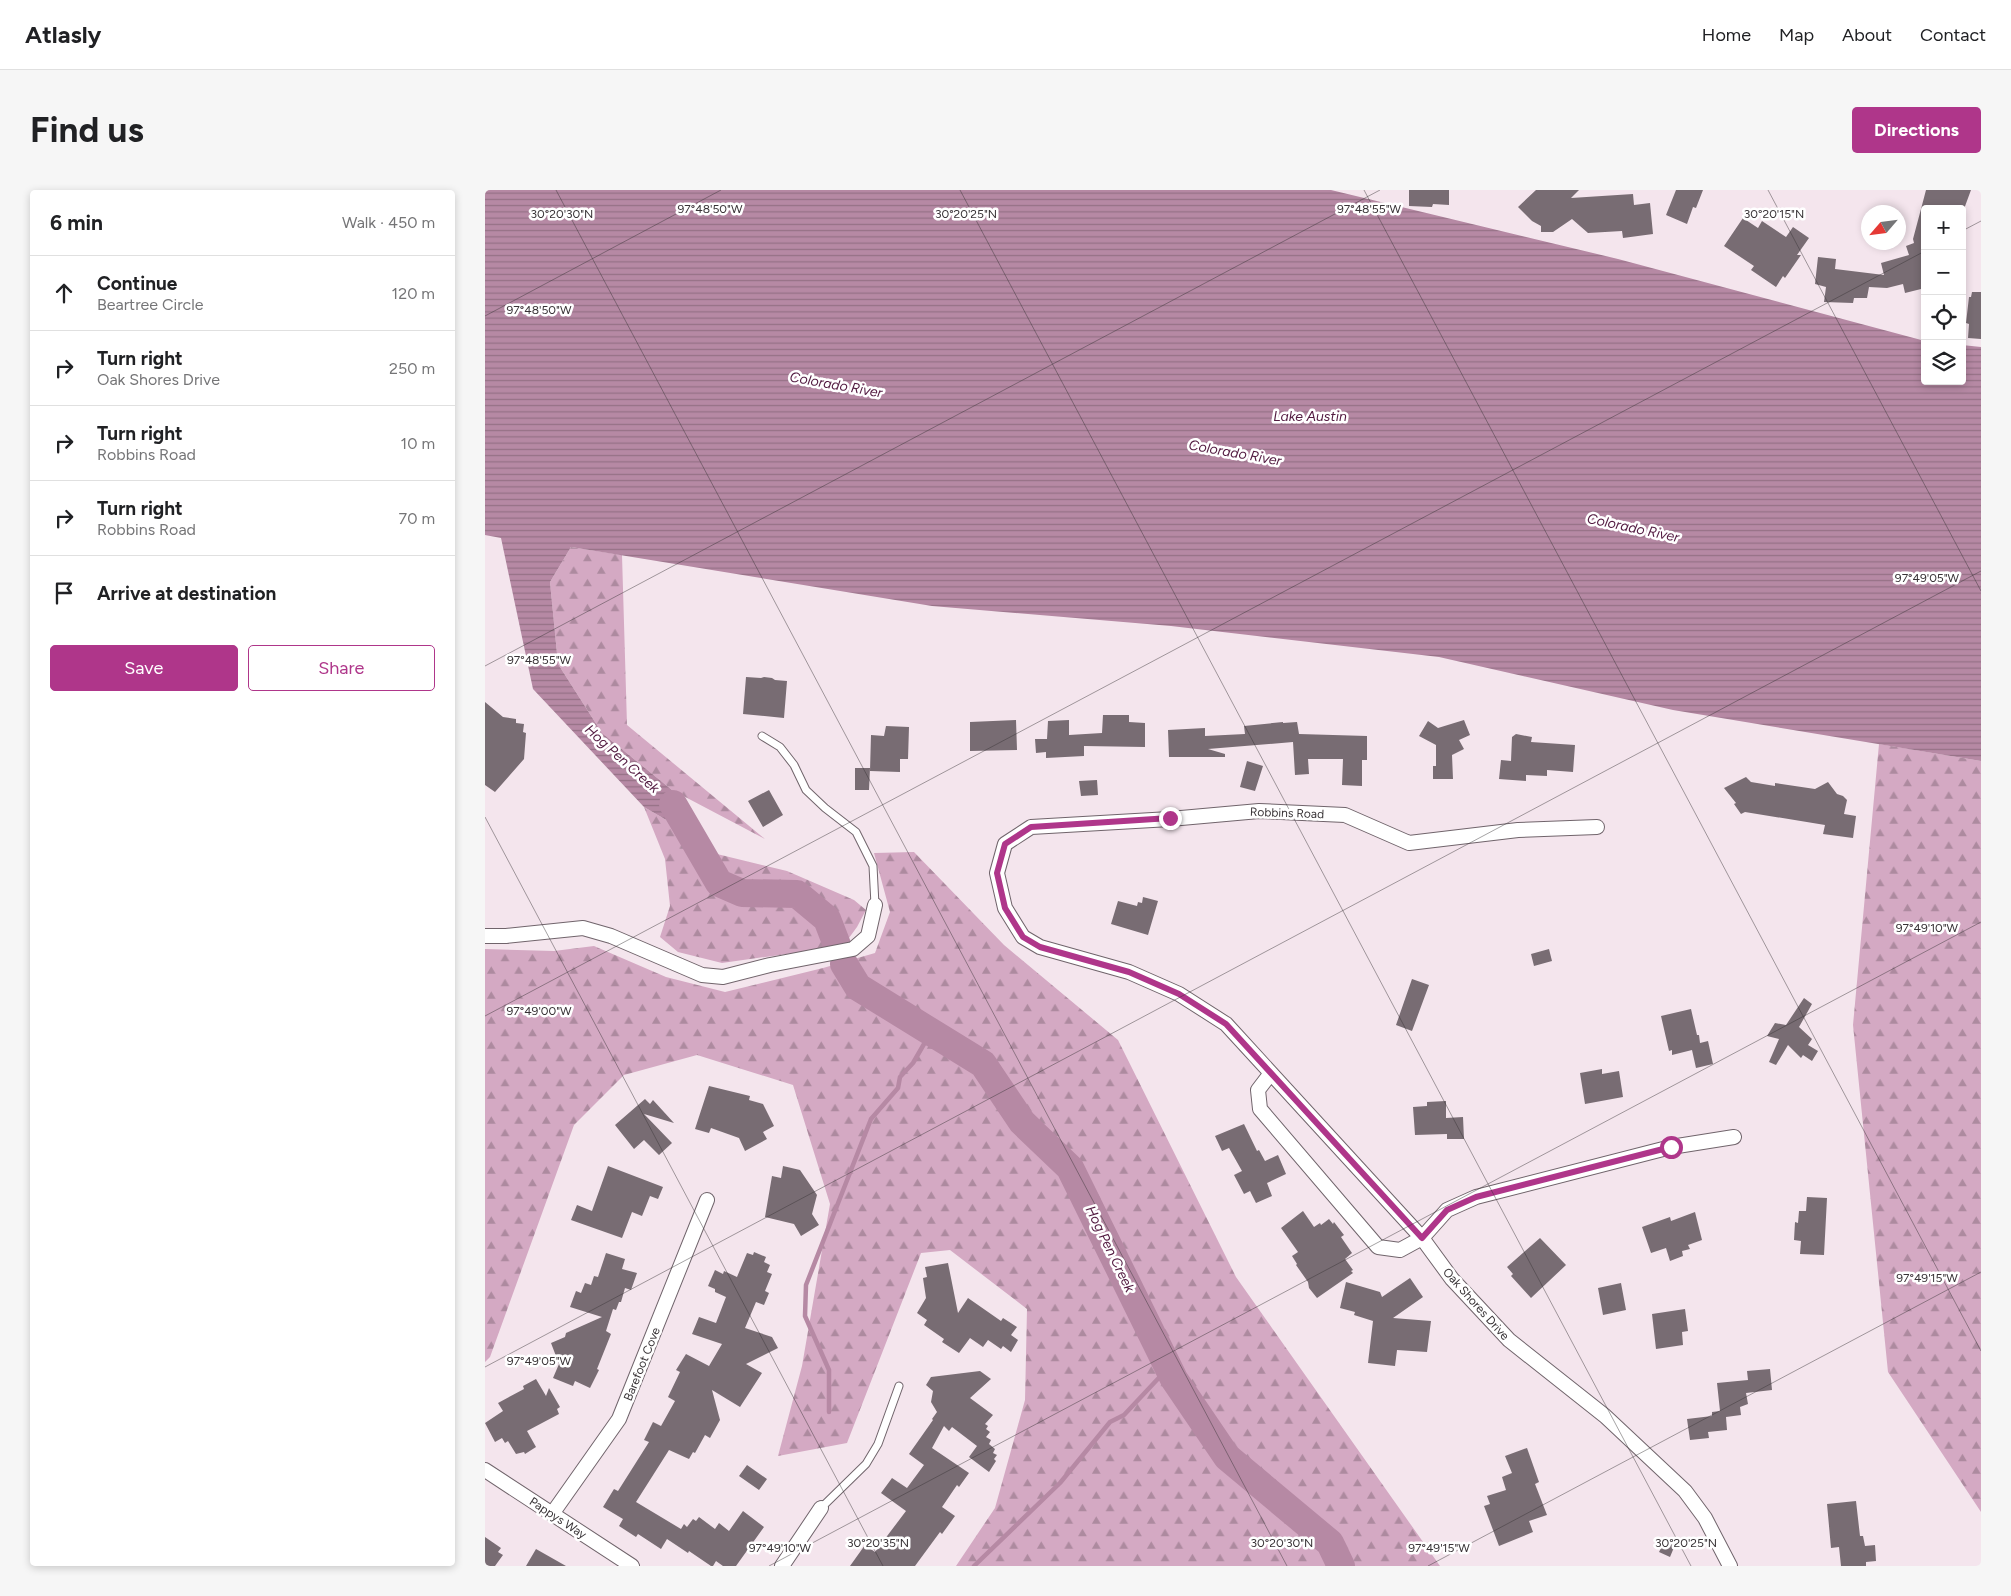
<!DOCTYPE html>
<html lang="en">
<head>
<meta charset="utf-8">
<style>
	body { margin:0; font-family:Figtree,sans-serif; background:#f6f6f6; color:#202124 }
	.controls { position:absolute; right:15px; top:15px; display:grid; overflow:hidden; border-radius:5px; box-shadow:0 2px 8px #0003 }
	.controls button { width:45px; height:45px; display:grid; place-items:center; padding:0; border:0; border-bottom:1px solid #e0e0e0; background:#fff; color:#202124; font:25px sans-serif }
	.compass { position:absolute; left:1376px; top:15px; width:45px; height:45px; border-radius:50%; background:#fff; box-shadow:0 2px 8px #0003; rotate:242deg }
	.stop { position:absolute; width:15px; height:15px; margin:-11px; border:4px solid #af368a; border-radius:50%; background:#fff }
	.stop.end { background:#af368a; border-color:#fff; box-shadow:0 1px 5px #0008 }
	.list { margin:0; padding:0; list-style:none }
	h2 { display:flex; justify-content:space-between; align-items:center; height:65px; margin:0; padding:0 20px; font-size:21px }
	h2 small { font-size:16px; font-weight:400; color:#757577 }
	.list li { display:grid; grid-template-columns:32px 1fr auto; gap:15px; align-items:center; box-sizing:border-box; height:75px; padding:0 20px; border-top:1px solid #e0e0e0 }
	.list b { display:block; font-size:19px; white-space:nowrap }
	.list p { margin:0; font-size:16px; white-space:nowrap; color:#757577 }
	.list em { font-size:16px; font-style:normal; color:#757577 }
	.actions { display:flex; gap:10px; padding:15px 20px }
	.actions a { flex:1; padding:11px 0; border:1px solid #af368a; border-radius:5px; text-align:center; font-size:18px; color:#af368a }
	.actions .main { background:#af368a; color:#fff }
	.icon { flex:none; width:28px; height:28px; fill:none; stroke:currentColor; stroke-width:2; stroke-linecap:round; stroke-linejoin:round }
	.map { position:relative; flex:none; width:1496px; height:1376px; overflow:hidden; border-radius:5px }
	header { display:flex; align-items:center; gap:30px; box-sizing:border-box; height:70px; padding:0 25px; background:#fff; border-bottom:1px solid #e0e0e0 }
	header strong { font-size:24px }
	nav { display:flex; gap:28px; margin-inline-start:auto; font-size:18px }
	.intro { display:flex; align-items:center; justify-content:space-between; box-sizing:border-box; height:120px; padding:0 30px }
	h1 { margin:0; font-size:35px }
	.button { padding:12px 22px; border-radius:5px; background:#af368a; color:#fff; font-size:18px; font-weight:700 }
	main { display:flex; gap:30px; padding:0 30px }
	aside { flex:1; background:#fff; border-radius:5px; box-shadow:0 2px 8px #0003 }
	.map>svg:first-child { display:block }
	.forest { fill:url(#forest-firs) }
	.water { fill:url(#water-rules) }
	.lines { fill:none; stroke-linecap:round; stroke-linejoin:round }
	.stream { stroke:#b689a4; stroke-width:4.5 }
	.river { stroke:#b689a4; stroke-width:28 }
	.building { fill:#786c73 }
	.lane-casing { stroke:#70646b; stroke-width:9 }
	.street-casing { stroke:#70646b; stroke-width:16 }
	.lane { stroke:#fff; stroke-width:7 }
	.street { stroke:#fff; stroke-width:14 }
	.route { stroke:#af368a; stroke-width:6 }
	.ticks { fill:none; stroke:#383336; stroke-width:1; stroke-opacity:0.45 }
	.labels { text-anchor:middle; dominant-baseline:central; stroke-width:5; stroke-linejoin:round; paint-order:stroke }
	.street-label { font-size:12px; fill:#383336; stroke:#fff }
	.water-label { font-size:14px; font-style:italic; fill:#521a40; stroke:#fff }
	.ticks-label { font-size:12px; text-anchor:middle; fill:#383336; stroke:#fff; stroke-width:5; stroke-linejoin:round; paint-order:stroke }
</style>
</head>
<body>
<header>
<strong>Atlasly</strong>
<nav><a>Home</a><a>Map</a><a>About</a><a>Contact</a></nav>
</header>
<div class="intro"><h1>Find us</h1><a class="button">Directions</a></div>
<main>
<aside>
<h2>6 min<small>Walk · 450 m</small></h2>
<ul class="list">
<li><svg class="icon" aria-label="ahead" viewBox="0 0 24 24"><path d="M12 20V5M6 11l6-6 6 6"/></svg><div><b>Continue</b><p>Beartree Circle</p></div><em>120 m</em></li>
<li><svg class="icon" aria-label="right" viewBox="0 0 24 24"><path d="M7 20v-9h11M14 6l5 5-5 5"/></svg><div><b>Turn right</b><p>Oak Shores Drive</p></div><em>250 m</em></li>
<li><svg class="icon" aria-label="right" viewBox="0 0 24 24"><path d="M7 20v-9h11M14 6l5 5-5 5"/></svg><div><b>Turn right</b><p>Robbins Road</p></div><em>10 m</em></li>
<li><svg class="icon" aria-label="right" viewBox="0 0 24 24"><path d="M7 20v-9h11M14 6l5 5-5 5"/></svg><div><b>Turn right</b><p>Robbins Road</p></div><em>70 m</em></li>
<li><svg class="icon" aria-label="arrive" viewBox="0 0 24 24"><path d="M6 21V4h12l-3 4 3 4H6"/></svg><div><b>Arrive at destination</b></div></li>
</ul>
<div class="actions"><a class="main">Save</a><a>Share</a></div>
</aside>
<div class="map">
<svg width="1496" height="1376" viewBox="0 0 1496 1376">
	<defs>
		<pattern id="forest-firs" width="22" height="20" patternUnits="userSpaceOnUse" patternTransform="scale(1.25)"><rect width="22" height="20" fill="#d4a9c3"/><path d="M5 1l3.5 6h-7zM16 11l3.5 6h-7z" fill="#ad8a9f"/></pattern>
		<pattern id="water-rules" width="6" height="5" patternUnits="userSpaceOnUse" patternTransform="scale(1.25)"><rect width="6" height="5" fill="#b689a4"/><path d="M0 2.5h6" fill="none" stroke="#957186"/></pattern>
	</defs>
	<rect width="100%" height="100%" fill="#f4e5ed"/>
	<path class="forest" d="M 86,357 L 137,365 L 142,535 L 280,649 L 187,600 L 117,543 L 73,474 L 65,392 Z
		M 1394,554 L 1496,571 L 1496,1322 L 1403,1182 L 1368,835 Z
		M 159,617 L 214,649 L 232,664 L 302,681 L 369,710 L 381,720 L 372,737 L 358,756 L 237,773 L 193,762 L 175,747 L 185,716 L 180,669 Z
		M 429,662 L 519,755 L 633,850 L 751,1087 L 955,1376 L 471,1376 L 510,1318 L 540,1210 L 542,1119 L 465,1060 L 436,1063 L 362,1253 L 293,1266 L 317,1176 L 345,1014 L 308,895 L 212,865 L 139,885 L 89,935 L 5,1167 L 0,1172 L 0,759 L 69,761 L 109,756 L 181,787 L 240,802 L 338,778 L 390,763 L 405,722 L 389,663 Z"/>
	<path class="water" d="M 0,0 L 846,0 L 1133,69 L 1440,151 L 1440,191 L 1477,191 L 1477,155 L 1496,157 L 1496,571 L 1188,520 L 954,467 L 686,436 L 447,416 L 86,357 L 65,392 L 73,474 L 117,543 L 187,600 L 214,649 L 159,617 L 48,499 L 16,348 L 0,345 Z"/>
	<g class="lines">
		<path class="stream" d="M 344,1222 L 344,1180 L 320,1126 L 321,1095 L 386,929 L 413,898 L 415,887 L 428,873 L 446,842
			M 489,1376 L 575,1293 L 625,1232 L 639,1225 L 684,1177"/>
		<path class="river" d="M 188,614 L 234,693 L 257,703 L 312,704 L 342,729 L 352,755
			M 359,774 L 373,797 L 498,874 L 537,932 L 585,978 L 689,1189 L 742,1267 L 845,1353 L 856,1376"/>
	</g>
	<path class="building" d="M 924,0 L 964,0 L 964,15 L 948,14 L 947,17 L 924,16 Z
		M 1051,0 L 1094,0 L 1086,8 L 1148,4 L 1149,15 L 1165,13 L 1168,44 L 1138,48 L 1137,41 L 1103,43 L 1087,29 L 1068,42 L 1056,42 L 1056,36 L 1047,31 L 1033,17 Z
		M 1191,0 L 1218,0 L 1211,18 L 1208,17 L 1202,34 L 1181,25 Z
		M 1441,0 L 1486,0 L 1479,19 L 1436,19 Z
		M 1436,19 L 1440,20 L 1440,98 L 1420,103 L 1418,94 L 1402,98 L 1384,97 L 1382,108 L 1369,108 L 1368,113 L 1339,112 L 1341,97 L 1330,94 L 1333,67 L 1351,69 L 1350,79 L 1399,85 L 1396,73 L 1424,65 L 1421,56 L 1429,53 L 1428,49 Z
		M 1258,28 L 1273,38 L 1277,31 L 1301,47 L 1308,37 L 1324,48 L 1312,65 L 1316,65 L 1300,88 L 1298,86 L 1291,97 L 1266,80 L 1269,76 L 1239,56 Z
		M 1487,102 L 1496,102 L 1496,149 L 1483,148 L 1484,134 L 1481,133 L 1484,107 L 1486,107 Z
		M 261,487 L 276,488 L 279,487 L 287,488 L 290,490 L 302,491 L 299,528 L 258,524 Z
		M 0,512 L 18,527 L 31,529 L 31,533 L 39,534 L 38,542 L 41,543 L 39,569 L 10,602 L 0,595 Z
		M 618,525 L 644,525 L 644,532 L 660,533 L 660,557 L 599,556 L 599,566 L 561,568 L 561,562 L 551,563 L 550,549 L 562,549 L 563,531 L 584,530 L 584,545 L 617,543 Z
		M 531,530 L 532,560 L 485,561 L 485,532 Z
		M 979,530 L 985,545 L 974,550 L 979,559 L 967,565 L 968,589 L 948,589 L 948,576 L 951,576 L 951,555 L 934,546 L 943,531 L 953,538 Z
		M 798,532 L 798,533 L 812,532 L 814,544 L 882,546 L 882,570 L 877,570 L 877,596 L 857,595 L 858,569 L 823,569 L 824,584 L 810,585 L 808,552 L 723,559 L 740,564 L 740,567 L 684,567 L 683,540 L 720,538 L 720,546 L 760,544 L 759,536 Z
		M 401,536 L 424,537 L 423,569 L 415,569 L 415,582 L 385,581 L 386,545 L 399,546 Z
		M 1031,544 L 1047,547 L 1046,552 L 1090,555 L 1088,582 L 1062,580 L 1062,586 L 1041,585 L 1041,591 L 1014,589 L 1016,570 L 1026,571 L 1027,547 Z
		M 762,571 L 778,576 L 770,601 L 755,597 Z
		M 370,578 L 385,578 L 384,600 L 370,600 Z
		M 1261,587 L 1266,592 L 1290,596 L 1290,593 L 1330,599 L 1343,592 L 1352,604 L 1358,606 L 1362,610 L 1359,624 L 1371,626 L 1368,648 L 1338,644 L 1340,635 L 1260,622 L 1256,624 L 1249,614 L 1251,613 L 1239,598 Z
		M 612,590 L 613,605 L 596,606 L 594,591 Z
		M 284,600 L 298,625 L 278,637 L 263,611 Z
		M 658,707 L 673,711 L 663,745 L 626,734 L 633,711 L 652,716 L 653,712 L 657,713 Z
		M 1064,759 L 1067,771 L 1049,776 L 1046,764 Z
		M 927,789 L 944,795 L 927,841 L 911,835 Z
		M 1319,808 L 1327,814 L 1314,837 L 1327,849 L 1323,855 L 1333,861 L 1327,871 L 1318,865 L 1316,868 L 1303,855 L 1291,875 L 1284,872 L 1294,849 L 1282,846 L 1290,833 L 1301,835 Z
		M 1206,819 L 1212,845 L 1214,845 L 1215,853 L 1223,851 L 1228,874 L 1211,878 L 1207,860 L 1187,865 L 1187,860 L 1184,861 L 1176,826 Z
		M 1117,879 L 1117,884 L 1134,881 L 1138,907 L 1100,914 L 1095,883 Z
		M 224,896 L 265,906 L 264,910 L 278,914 L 289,936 L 278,942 L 282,949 L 260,961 L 254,948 L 226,938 L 224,943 L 210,939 Z
		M 160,909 L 165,914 L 168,910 L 189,933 L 159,924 L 187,953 L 174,965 L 159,950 L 149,959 L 130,935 Z
		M 961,911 L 961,928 L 978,927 L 979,949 L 962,949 L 962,944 L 930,945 L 928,917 L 942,916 L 942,912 Z
		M 759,934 L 772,961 L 774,960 L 780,971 L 793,965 L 801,984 L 782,993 L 787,1006 L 771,1013 L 765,1001 L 759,1004 L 749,985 L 757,981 L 744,958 L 737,961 L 730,946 Z
		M 123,976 L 178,997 L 173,1009 L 165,1006 L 157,1026 L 147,1022 L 137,1048 L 86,1030 L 92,1015 L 107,1021 Z
		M 298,976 L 315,980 L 332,1005 L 327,1024 L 334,1035 L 316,1046 L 309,1034 L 280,1027 L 287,986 L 296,988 Z
		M 1322,1007 L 1342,1008 L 1339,1065 L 1315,1064 L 1316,1051 L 1309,1050 L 1310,1032 L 1313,1033 L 1314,1021 L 1321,1021 Z
		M 818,1021 L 829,1037 L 835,1033 L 836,1035 L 844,1029 L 848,1034 L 849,1032 L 859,1045 L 856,1047 L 867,1063 L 860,1069 L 868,1080 L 866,1081 L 868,1083 L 832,1108 L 824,1098 L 823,1092 L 811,1075 L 812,1074 L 807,1066 L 813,1062 L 796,1038 Z
		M 1210,1022 L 1217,1050 L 1203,1055 L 1205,1059 L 1197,1061 L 1198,1066 L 1185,1071 L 1181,1058 L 1166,1063 L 1157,1037 L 1185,1027 L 1186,1031 Z
		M 1055,1048 L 1081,1075 L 1046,1108 L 1026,1086 L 1028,1084 L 1022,1077 Z
		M 269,1062 L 281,1067 L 279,1072 L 285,1075 L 282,1082 L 287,1084 L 280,1101 L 284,1103 L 279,1115 L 271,1112 L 260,1138 L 287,1147 L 293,1158 L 261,1174 L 277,1183 L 255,1217 L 227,1200 L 235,1230 L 225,1248 L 220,1245 L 210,1263 L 208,1262 L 204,1269 L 184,1260 L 151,1312 L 196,1339 L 199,1334 L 202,1337 L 208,1329 L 211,1331 L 214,1327 L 230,1339 L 234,1333 L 244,1341 L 258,1321 L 279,1337 L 251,1376 L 238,1376 L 231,1371 L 228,1376 L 226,1376 L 204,1361 L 203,1363 L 182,1349 L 176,1359 L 153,1344 L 151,1347 L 134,1336 L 138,1329 L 118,1317 L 129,1299 L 133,1301 L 164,1252 L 159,1250 L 168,1232 L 176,1236 L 190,1211 L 183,1207 L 195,1182 L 191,1180 L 201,1164 L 224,1176 L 237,1154 L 207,1144 L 214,1127 L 231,1133 L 241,1107 L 230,1102 L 230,1099 L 223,1096 L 230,1080 L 238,1084 L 239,1081 L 252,1087 L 262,1063 L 268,1065 Z
		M 121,1063 L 140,1069 L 137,1079 L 152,1083 L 146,1100 L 140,1098 L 136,1112 L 134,1112 L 131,1120 L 128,1119 L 121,1141 L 126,1144 L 112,1179 L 114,1180 L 105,1198 L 90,1191 L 88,1196 L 68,1188 L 74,1174 L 66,1153 L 80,1147 L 81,1143 L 117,1127 L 85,1117 L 91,1101 L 96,1103 L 100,1093 L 106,1095 L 109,1086 L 113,1087 Z
		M 463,1073 L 473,1123 L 483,1108 L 516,1131 L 518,1128 L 532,1137 L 526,1145 L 533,1150 L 526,1162 L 518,1156 L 516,1159 L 503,1150 L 498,1157 L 485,1148 L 474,1163 L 457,1152 L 459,1149 L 439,1135 L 442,1130 L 432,1123 L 441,1108 L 438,1088 L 442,1087 L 440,1077 Z
		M 925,1088 L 938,1107 L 908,1128 L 946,1131 L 942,1162 L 912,1160 L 910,1176 L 883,1173 L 888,1131 L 869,1125 L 870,1122 L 855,1118 L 861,1092 L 895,1102 L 897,1107 Z
		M 1136,1093 L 1141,1120 L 1118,1125 L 1113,1098 Z
		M 1200,1119 L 1203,1141 L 1197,1142 L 1198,1155 L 1171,1159 L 1167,1124 Z
		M 1285,1179 L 1287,1200 L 1261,1203 L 1263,1214 L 1255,1217 L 1256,1225 L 1241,1227 L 1242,1240 L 1223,1242 L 1224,1248 L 1205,1250 L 1202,1229 L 1227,1226 L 1227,1222 L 1235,1221 L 1232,1193 L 1263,1190 L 1262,1181 Z
		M 495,1181 L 506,1189 L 485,1208 L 508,1225 L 500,1234 L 503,1236 L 501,1239 L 505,1242 L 501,1247 L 506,1250 L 504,1254 L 510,1259 L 508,1263 L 512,1265 L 509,1269 L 511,1271 L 504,1282 L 484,1267 L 492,1256 L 467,1237 L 464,1241 L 459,1236 L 447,1258 L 484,1283 L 474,1297 L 472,1295 L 457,1317 L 470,1326 L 457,1344 L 455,1342 L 430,1376 L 365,1376 L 380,1355 L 390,1362 L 421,1321 L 396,1303 L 407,1288 L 422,1298 L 439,1275 L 424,1264 L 448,1230 L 447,1229 L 452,1222 L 446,1212 L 448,1201 L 441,1195 L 446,1187 Z
		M 51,1189 L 61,1206 L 64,1198 L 75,1217 L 72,1219 L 74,1224 L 42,1241 L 51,1257 L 40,1264 L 39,1262 L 31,1264 L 23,1251 L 20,1253 L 17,1248 L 10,1252 L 0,1233 L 18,1221 L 13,1213 L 39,1199 L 38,1196 Z
		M 1042,1258 L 1054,1292 L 1050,1294 L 1062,1325 L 1044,1331 L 1048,1342 L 1014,1356 L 999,1316 L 1005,1314 L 1002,1306 L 1021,1300 L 1017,1287 L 1027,1283 L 1020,1266 Z
		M 262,1275 L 282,1289 L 274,1300 L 254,1286 Z
		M 1371,1311 L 1375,1346 L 1378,1346 L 1380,1356 L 1390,1355 L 1391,1371 L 1381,1372 L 1381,1376 L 1356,1376 L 1354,1357 L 1346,1358 L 1342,1314 Z
		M 0,1347 L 16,1358 L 13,1362 L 18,1365 L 10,1376 L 0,1376 Z
		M 1180,1350 L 1190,1355 L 1185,1367 L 1174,1362 Z
		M 51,1359 L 81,1376 L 41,1376 Z"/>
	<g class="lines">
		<defs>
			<path id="lane" d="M 277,546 L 295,557 L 309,575 L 321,600 L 340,618 L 371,642 L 388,676 L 390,715
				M 336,1318 L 381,1274 L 393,1254 L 414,1196"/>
			<path id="street" d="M 1112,637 L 1033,640 L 924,653 L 860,625 L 774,621 L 685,629 L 546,637 L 520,654 L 512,683 L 520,718 L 538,747 L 555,757 L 644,782 L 694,804 L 741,834 L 937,1048 L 967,1089 L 1024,1150 L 1120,1226 L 1200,1301 L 1220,1328 L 1245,1376
				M 0,746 L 21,746 L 98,738 L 126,746 L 217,785 L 238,787 L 285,775 L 368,759 L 383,746 L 390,715
				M 786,883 L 773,900 L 775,919 L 893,1057 L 915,1060 L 937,1048 L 962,1020 L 991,1007 L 1186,957 L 1249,947
				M 0,1280 L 147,1376
				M 67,1324 L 134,1229 L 222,1010
				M 297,1376 L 336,1318"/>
		</defs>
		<use href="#lane" class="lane-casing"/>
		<use href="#street" class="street-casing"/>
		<use href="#lane" class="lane"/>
		<use href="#street" class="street"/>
	</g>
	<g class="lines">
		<path class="route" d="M 685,628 L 546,637 L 520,654 L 512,683 L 520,718 L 538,747 L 555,757 L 644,782 L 694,804 L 741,834 L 937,1048 L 962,1020 L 991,1007 L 1186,957"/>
	</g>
	<path class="ticks" d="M 71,0 L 802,1376M 475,0 L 1206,1376M 879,0 L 1496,1161M 1283,0 L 1496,401M 1477,41 L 1496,31M 0,126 L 236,0M 0,476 L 895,0M 0,627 L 398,1376M 0,826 L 1440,61M 0,1177 L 1496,381M 284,1376 L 1496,732M 943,1376 L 1496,1082"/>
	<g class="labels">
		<g class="street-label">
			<text transform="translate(802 623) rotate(2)">Robbins Road</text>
			<text transform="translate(991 1114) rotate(48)">Oak Shores Drive</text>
			<text transform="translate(157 1174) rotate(-68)">Barefoot Cove</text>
			<text transform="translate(73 1328) rotate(33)">Pappys Way</text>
		</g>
		<g class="water-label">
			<text transform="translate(351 195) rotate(10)">Colorado River</text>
			<text x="825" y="226">Lake Austin</text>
			<text transform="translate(750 263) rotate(10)">Colorado River</text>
			<text transform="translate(1148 338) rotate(12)">Colorado River</text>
			<text transform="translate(137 569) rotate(42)">Hog Pen Creek</text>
			<text transform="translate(625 1059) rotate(64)">Hog Pen Creek</text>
		</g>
	</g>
	<g class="ticks-label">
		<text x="225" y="23">97°48'50"W</text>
		<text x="884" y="23">97°48'55"W</text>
		<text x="77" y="28">30°20'30"N</text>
		<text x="481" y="28">30°20'25"N</text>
		<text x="1289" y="28">30°20'15"N</text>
		<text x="54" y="124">97°48'50"W</text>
		<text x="1442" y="392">97°49'05"W</text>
		<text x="54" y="474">97°48'55"W</text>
		<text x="1442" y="742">97°49'10"W</text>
		<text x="54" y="825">97°49'00"W</text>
		<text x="1442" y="1092">97°49'15"W</text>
		<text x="54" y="1175">97°49'05"W</text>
		<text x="393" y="1357">30°20'35"N</text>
		<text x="797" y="1357">30°20'30"N</text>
		<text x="1201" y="1357">30°20'25"N</text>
		<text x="295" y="1362">97°49'10"W</text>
		<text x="954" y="1362">97°49'15"W</text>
	</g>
</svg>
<div class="controls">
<button>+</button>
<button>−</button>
<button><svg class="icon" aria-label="locate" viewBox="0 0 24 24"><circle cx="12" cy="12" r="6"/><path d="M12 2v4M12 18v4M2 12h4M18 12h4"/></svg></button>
<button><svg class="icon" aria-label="layers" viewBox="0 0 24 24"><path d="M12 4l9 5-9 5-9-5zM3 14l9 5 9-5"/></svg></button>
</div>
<svg class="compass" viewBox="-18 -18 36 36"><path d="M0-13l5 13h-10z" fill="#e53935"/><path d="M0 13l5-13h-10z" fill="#757577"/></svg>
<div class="stop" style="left:1186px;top:957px"></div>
<div class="stop end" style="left:685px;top:628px"></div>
</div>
</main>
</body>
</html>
